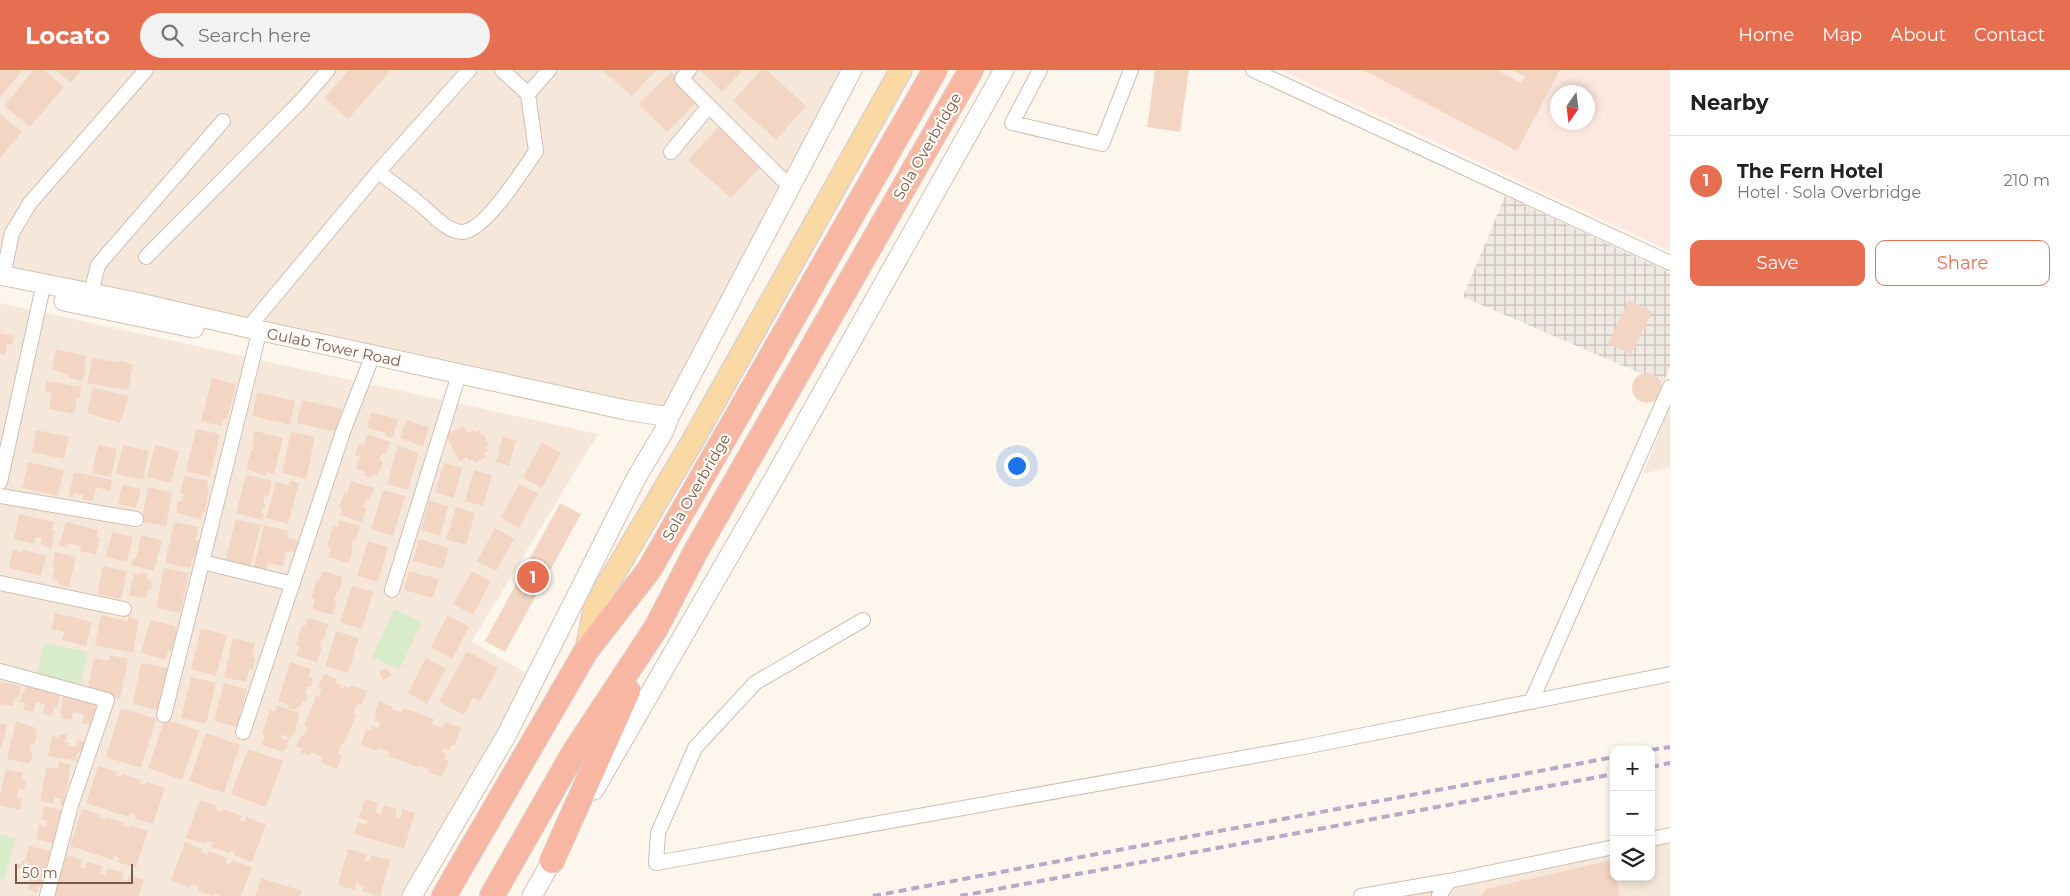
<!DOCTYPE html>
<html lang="en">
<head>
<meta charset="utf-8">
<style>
	body { margin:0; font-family:Montserrat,sans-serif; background:#f2f2f2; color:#222 }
	.controls { position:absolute; right:15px; bottom:15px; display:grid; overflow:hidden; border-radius:10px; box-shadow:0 2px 8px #0003 }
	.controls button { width:45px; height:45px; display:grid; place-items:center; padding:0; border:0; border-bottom:1px solid #e0e0e0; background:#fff; color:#222; font:25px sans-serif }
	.compass { position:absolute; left:1550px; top:15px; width:45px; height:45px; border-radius:50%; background:#fff; box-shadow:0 2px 8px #0003; rotate:194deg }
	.scale { position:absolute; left:15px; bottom:12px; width:118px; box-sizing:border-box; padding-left:5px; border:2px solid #7a5c4d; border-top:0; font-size:14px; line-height:18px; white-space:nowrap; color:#7a5c4d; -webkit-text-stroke:4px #fffaf3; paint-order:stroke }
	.you { position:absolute; left:1016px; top:395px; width:18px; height:18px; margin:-12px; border:4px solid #fff; border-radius:50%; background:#1a73e8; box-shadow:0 0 0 8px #1a73e833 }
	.badge { display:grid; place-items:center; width:32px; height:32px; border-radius:50%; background:#e76f51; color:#fff; font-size:16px; font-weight:700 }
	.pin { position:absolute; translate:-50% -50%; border:2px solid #fff; box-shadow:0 1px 5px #0006 }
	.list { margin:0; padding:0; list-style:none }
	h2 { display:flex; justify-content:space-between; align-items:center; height:65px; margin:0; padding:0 20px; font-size:21px }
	h2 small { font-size:16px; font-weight:400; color:#767676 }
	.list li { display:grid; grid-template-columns:32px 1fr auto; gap:15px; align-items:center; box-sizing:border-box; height:90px; padding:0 20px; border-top:1px solid #e0e0e0 }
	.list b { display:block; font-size:19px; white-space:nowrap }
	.list p { margin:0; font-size:16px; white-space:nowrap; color:#767676 }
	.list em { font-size:16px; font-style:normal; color:#767676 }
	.actions { display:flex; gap:10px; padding:15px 20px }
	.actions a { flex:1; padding:11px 0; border:1px solid #e76f51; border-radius:10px; text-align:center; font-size:18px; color:#e76f51 }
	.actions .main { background:#e76f51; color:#fff }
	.icon { flex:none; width:28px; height:28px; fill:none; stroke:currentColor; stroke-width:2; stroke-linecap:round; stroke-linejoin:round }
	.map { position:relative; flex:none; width:1670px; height:826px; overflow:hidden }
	header { display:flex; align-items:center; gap:30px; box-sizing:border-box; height:70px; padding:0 25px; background:#e76f51; color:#fff }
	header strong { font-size:24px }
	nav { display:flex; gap:28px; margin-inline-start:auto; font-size:18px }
	.search { width:350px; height:45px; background:#f2f2f2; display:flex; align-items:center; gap:12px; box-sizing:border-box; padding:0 18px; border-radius:28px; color:#767676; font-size:19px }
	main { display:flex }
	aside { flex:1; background:#fff }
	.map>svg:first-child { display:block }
	.residential { fill:#f5e8da }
	.commercial { fill:#fde8e0; fill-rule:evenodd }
	.industrial { fill:url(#industrial-grid) }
	.green { fill:#d8ecc9 }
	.building { fill:#f3d5c3 }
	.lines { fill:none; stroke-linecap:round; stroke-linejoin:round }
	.street-casing { stroke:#d1beb0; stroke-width:16 }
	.secondary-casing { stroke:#d6c0b0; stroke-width:21 }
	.primary-casing { stroke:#dad1cd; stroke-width:24 }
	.highway-casing { stroke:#dad1cd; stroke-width:26 }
	.street { stroke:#fff; stroke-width:14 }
	.secondary { stroke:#fff; stroke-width:19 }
	.primary { stroke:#fbd9a5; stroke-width:21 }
	.highway { stroke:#f7b7a3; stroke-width:24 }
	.rail { stroke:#b9a8c9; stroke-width:4; stroke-dasharray:8 5; stroke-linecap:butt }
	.labels { text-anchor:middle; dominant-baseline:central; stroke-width:4.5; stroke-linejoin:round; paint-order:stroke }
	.street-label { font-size:15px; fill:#7a5c4d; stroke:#fffaf3 }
</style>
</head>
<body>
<header>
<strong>Locato</strong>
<div class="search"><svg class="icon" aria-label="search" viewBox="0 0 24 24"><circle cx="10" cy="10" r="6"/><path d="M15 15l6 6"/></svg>Search here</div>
<nav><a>Home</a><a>Map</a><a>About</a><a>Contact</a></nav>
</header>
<main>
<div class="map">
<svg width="1670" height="826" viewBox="0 0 1670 826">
	<defs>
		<pattern id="industrial-grid" width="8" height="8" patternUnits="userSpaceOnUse" patternTransform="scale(1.25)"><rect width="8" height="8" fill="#efe9e4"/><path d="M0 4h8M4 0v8" fill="none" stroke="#c7c0bb"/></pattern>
	</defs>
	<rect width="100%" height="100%" fill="#fdf6ec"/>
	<path class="residential" d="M 0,0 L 846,0 L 666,341 L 0,198 Z
		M 0,233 L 598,364 L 472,571 L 528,604 L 405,826 L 0,826 Z
		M 1670,335 L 1670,397 L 1643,404 Z
		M 1670,771 L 1670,826 L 1383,826 L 1614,782 L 1614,807 L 1651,807 L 1651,775 Z"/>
	<path class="commercial" d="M 1281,0 L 1670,0 L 1670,181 ZM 1558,22 L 1588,22 L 1588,52 L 1558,52 Z"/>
	<path class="industrial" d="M 1505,126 L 1670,203 L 1670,296 L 1663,313 L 1463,227 Z"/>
	<path class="green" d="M 394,539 L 422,552 L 399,600 L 372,587 Z
		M 44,573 L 88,582 L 80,619 L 36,609 Z
		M 0,764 L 16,768 L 4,810 L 0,809 Z"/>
	<path class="building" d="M 0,0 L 23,0 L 0,27 Z
		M 34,0 L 44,0 L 64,17 L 30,57 L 4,36 Z
		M 55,0 L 82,0 L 71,13 Z
		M 349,0 L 391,0 L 348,49 L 324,28 Z
		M 605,0 L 656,0 L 632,26 L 604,2 Z
		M 700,0 L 743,0 L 722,22 Z
		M 761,0 L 767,0 L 806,36 L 776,70 L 733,31 Z
		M 1155,0 L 1189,0 L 1180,62 L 1147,57 Z
		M 1363,0 L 1497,0 L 1521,13 L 1525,7 L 1512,0 L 1560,0 L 1517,81 Z
		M 671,2 L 699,30 L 667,62 L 638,34 Z
		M 0,44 L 22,62 L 0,88 Z
		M 719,56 L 762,95 L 731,128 L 688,90 Z
		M 1629,230 L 1652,242 L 1631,284 L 1608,273 Z
		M 0,263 L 14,266 L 12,275 L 7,274 L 5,285 L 0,283 Z
		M 56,279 L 86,286 L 84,295 L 86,296 L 83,311 L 69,308 L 69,305 L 52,299 Z
		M 92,288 L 118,292 L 119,290 L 133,295 L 128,320 L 87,313 Z
		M1632 318a15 15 0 1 1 30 0a15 15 0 1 1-30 0Z
		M 212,308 L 236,314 L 227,349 L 223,349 L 221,356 L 201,351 Z
		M 47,311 L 81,317 L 80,327 L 77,327 L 74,344 L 49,339 L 52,323 L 45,322 Z
		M 93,318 L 129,326 L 120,353 L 87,343 Z
		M 257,322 L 295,331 L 290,355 L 252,346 Z
		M 302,330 L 342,339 L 336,362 L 297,353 Z
		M 371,342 L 398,349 L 393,368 L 385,366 L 386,363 L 367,358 Z
		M 406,350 L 429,357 L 423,376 L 400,368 Z
		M 464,356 L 468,363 L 473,360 L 474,363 L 479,360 L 481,365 L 483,364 L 489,375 L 485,377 L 488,381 L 484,383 L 486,387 L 475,393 L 473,389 L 469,391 L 467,387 L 459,391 L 446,365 Z
		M 196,359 L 220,364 L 210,407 L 186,401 Z
		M 36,360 L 69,367 L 64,389 L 32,382 Z
		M 255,361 L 283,368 L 274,404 L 267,402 L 266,406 L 246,399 L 251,380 L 253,380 L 254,375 L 252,375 Z
		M 291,362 L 315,367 L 306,409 L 282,403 Z
		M 367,364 L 390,372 L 386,384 L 382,383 L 379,390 L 383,392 L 378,406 L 373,404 L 372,408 L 364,405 L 365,402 L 356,399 L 360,386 L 355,385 L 359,373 L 364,375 Z
		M 503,367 L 516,370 L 509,396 L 496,392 Z
		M 542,372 L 561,383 L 542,418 L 523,408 Z
		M 98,375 L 117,379 L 111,407 L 92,403 Z
		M 123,375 L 149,381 L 143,410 L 116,404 Z
		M 155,375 L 179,381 L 171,413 L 147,407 Z
		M 398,376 L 419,383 L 408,420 L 387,414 Z
		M 28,392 L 64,400 L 58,426 L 22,418 Z
		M 444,393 L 462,398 L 454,428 L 435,422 Z
		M 474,400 L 492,405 L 483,436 L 465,431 Z
		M 74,402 L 112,410 L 110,421 L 96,417 L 93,431 L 82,429 L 83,425 L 74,423 L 73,427 L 69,426 Z
		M 246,405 L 272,411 L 268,427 L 265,426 L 263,434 L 266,435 L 265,438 L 262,438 L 261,443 L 264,444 L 262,450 L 236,443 Z
		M 184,406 L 208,411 L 207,419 L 209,419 L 205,442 L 202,442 L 201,449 L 176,443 L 178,431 L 182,431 L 184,424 L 180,423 Z
		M 290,410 L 299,413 L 288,454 L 266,448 L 276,412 L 289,415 Z
		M 351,411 L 374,418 L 370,430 L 366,429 L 363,437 L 367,438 L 362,452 L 340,445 L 342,438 L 339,437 L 344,423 L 347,424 Z
		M 519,414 L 538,424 L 519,458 L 501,448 Z
		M 122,415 L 141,419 L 136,438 L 118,434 Z
		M 148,417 L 172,422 L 166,456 L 141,452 Z
		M 383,420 L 405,426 L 393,466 L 371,459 Z
		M 429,430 L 448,436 L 440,466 L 421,460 Z
		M 560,433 L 581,444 L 505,582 L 485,571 Z
		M 456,437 L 475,443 L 466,475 L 446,470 Z
		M 19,444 L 54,452 L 52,460 L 55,461 L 51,479 L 41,474 L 42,468 L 36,467 L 34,474 L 14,469 Z
		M 236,449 L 261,455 L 250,497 L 225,491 Z
		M 339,450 L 360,456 L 355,471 L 353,470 L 351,477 L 353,478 L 349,493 L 328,487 L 331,478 L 327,477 L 333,456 L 337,458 Z
		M 66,452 L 98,460 L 97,467 L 100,468 L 96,485 L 80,481 L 81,476 L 68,473 L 67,478 L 59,476 Z
		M 174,452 L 199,457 L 196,470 L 199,471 L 195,488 L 193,487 L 190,498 L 165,493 Z
		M 264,455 L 288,461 L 287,468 L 300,471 L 297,483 L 286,481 L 283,496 L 268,493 L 266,503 L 253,500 Z
		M 495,458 L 514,469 L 496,501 L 477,491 Z
		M 112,462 L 133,467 L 127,492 L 106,487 Z
		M 141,465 L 162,470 L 154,501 L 131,495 L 133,488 L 136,489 Z
		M 419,469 L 449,478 L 443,499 L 413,491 Z
		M 368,471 L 388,477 L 378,512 L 357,506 Z
		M 13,480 L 22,483 L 23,480 L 46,485 L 41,506 L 9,498 Z
		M 55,482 L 76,487 L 69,517 L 58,514 L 59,511 L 52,509 L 55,497 L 52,497 Z
		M 103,496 L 127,501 L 121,529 L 97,524 Z
		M 164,498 L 189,503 L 180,543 L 156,538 Z
		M 323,501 L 343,507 L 339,523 L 337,522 L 334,530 L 337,531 L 332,545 L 312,539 L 315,529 L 311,528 L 317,508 L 320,509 Z
		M 409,501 L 439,509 L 433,528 L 404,520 Z
		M 472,501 L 491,511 L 473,545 L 453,534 Z
		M 140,503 L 148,504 L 147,509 L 151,510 L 150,513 L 152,513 L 151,520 L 148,519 L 146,528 L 129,525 L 134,504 L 139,505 Z
		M 352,516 L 373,522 L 362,559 L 340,552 Z
		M 55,543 L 92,552 L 86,576 L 62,570 L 64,562 L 51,559 Z
		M 101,545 L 128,551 L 128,547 L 139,550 L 133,583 L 95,575 Z
		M 448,545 L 469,557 L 452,589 L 431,577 Z
		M 308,548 L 328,554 L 324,569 L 322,568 L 320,576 L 322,577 L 317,592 L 296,586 L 299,576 L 296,575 L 302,555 L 305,556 Z
		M 150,550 L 175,556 L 174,559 L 177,560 L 171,581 L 168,580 L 166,590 L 141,583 Z
		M 201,558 L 227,565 L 216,606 L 191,599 Z
		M 336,561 L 359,568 L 348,603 L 325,596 Z
		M 233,568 L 255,573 L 252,587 L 255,588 L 253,600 L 249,599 L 246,612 L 224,607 Z
		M 467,581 L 498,598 L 480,631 L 473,628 L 464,645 L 439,632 Z
		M 110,585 L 128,589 L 120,629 L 87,622 L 94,588 L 109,591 Z
		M 426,588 L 446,599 L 427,634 L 408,623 Z
		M 290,592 L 311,599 L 309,607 L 313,609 L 311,617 L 307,616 L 305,624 L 308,625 L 306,632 L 302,631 L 300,637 L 297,637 L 296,640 L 288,638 L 289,635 L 278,631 Z
		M 141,593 L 168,598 L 166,606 L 169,607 L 163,630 L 161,630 L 158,640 L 133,634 Z
		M 387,598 L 391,606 L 383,610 L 379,602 Z
		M 324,604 L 337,609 L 335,612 L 341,615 L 340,618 L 343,619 L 345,616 L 350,618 L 351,615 L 367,621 L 361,635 L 357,634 L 353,644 L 356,645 L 344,674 L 342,673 L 338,684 L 342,686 L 337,699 L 321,692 L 323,687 L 311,682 L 310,686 L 300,682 L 302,679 L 296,676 L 301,665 L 304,666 L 308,658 L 304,656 L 316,626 L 319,627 L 322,619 L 318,618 Z
		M 191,607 L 216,613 L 206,654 L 181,648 Z
		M 0,611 L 21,616 L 18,629 L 14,628 L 13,636 L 0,634 Z
		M 224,613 L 247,619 L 237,657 L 214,651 Z
		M 26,615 L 61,623 L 57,638 L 54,637 L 52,646 L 43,644 L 45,634 L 36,632 L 33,642 L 23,640 L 25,633 L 19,632 L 22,623 L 24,623 Z
		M 63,625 L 99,631 L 96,647 L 93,646 L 92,655 L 82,653 L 84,644 L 73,642 L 72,650 L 61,648 L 62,644 L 60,644 Z
		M 379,631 L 393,637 L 392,639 L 402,643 L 403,638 L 434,649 L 432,654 L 443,658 L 445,652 L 461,658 L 454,676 L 451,675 L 449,680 L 444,678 L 442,682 L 447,684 L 445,690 L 449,691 L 442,707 L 428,702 L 429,699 L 419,695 L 418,697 L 388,686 L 389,682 L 378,678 L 377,681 L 361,675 L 366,659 L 370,661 L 372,656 L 378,658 L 380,653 L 374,650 L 376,646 L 374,645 Z
		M 277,635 L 299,643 L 294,666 L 291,665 L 290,668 L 282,665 L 281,668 L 289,670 L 286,680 L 284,679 L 283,682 L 262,675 L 265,665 L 262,664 L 270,640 L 275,642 Z
		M 121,638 L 156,649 L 141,698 L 106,687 Z
		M 165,649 L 199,661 L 182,710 L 148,698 Z
		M 16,651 L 36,658 L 35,664 L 37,664 L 34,675 L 31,674 L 30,681 L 33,682 L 30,694 L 7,689 Z
		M 0,653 L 7,655 L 1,679 L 0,679 Z
		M 206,663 L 240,675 L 224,723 L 189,711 Z
		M 59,664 L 67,665 L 65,673 L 69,673 L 69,676 L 76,677 L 77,670 L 87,672 L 86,689 L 79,688 L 81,683 L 78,682 L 76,691 L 48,686 L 52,666 L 58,668 Z
		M 248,679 L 283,691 L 266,737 L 231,724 Z
		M 59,692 L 71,695 L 65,727 L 68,728 L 66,736 L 60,735 L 61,729 L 54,727 L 53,734 L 40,731 L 46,697 L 57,699 Z
		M 98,696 L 117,702 L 116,705 L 121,707 L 122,704 L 141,710 L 140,713 L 145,715 L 146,712 L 165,718 L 153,754 L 135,749 L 136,745 L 130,743 L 129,747 L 86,733 Z
		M 6,699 L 23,703 L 21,709 L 26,710 L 24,720 L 19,718 L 17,727 L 22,729 L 20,740 L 0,735 L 0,726 Z
		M 365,729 L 378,733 L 375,742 L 381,744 L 384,735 L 397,739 L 395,747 L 400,749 L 402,739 L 415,743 L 404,779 L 354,764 L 358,752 L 367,755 L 368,751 L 359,748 Z
		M 200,730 L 217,736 L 216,740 L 222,742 L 223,739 L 242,746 L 240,750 L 245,752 L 246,747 L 266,755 L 252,792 L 234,785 L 235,782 L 230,780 L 229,783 L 212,777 L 213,773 L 207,771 L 206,774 L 186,768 Z
		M 44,736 L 67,742 L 59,775 L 36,769 L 39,755 L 46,757 L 47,750 L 41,749 Z
		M 82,739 L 101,745 L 100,748 L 105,750 L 106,747 L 124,753 L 123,756 L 129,758 L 129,755 L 148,761 L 136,798 L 118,792 L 119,788 L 114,786 L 113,790 L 70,776 Z
		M 185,772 L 202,779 L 201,782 L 207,785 L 208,781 L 227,788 L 226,793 L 230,794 L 232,790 L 252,797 L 241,826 L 220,826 L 215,823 L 213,826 L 197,820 L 198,816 L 191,814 L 190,818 L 171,810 Z
		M 29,776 L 53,782 L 44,808 L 48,809 L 43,817 L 39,816 L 37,823 L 28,820 L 30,810 L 24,808 L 26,801 L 15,798 L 16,793 L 21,794 L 22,790 L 25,791 Z
		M 348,779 L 367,784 L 365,791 L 369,792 L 371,785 L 390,790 L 380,826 L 362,821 L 364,816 L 356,813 L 355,820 L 338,815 Z
		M 67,785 L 82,790 L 80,797 L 85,799 L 87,792 L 102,796 L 100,804 L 106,806 L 108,798 L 124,803 L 122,810 L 127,811 L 130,805 L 144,810 L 139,826 L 52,826 Z
		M 1613,790 L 1614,807 L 1616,807 L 1620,826 L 1481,826 L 1486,819 Z
		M 261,808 L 302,821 L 300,826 L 256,826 Z"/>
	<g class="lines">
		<defs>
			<path id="street" d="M 689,0 L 682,9 L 789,116
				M 1040,0 L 1012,53 L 1102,74 L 1131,0
				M 1253,0 L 1670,193
				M 528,24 L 549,0
				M 671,82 L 709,36
				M 378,102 C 393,113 407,123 421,135 C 433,144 445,161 462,162 C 484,162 524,99 536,81 L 528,24 L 502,0
				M 146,187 L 301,31 L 328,0
				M 3,206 L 12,163 L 30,133 L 146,0
				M 91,223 L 98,195 L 223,51
				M 248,258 L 378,102 L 469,0
				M 0,412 L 41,226
				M 0,426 L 136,449
				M 202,492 L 293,514
				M 0,513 L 124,539
				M 392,520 L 456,314
				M 863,550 L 755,613 L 695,678 L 658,763 L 656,793 L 1309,676 L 1670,604
				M 0,601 L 107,630 L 71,735 L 47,826
				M 1531,632 L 1670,317
				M 164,645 L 257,271
				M 243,662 L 344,359 L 369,295
				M 1651,769 L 1670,765
				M 1361,826 L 1449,811
				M 1439,826 L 1449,811 L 1614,777"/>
			<path id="secondary" d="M 0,205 L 131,231 L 248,258 L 626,340 L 669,347
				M 64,231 L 194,258
				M 594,720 L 776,405 L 1004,0
				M 412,826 L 506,666 L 635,410 L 664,361 L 669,347 L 852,0
				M 532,826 L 558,780"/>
			<path id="primary" d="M 586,581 L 595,536 L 692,372 L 901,0"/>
			<path id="highway" d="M 552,791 L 628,621
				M 444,826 L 586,581 L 649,500 L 935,0
				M 492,826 L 573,684 L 656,558 L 696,481 L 971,0"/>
		</defs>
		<use href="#street" class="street-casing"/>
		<use href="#secondary" class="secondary-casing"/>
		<use href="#primary" class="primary-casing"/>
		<use href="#highway" class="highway-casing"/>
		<use href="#street" class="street"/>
		<use href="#secondary" class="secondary"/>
		<use href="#primary" class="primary"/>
		<use href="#highway" class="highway"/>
		<path class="rail" d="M 1651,680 L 1670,677
			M 1651,697 L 1670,693
			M 873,826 L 1614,687
			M 960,826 L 1614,704"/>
	</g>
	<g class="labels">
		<g class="street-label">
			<text transform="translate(927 76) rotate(-60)">Sola Overbridge</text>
			<text transform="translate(334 277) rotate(12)">Gulab Tower Road</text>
			<text transform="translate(696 417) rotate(-60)">Sola Overbridge</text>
		</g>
	</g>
</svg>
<div class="controls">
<button>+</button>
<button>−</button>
<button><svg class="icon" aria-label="layers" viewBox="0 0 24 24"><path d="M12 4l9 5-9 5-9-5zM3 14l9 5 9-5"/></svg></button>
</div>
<svg class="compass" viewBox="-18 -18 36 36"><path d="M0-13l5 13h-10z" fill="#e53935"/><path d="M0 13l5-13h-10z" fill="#767676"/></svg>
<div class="scale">50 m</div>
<div class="you"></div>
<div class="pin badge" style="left:533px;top:507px">1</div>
</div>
<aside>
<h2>Nearby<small></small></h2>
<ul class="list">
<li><span class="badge">1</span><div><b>The Fern Hotel</b><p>Hotel · Sola Overbridge</p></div><em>210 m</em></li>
</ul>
<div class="actions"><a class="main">Save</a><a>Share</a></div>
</aside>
</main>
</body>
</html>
